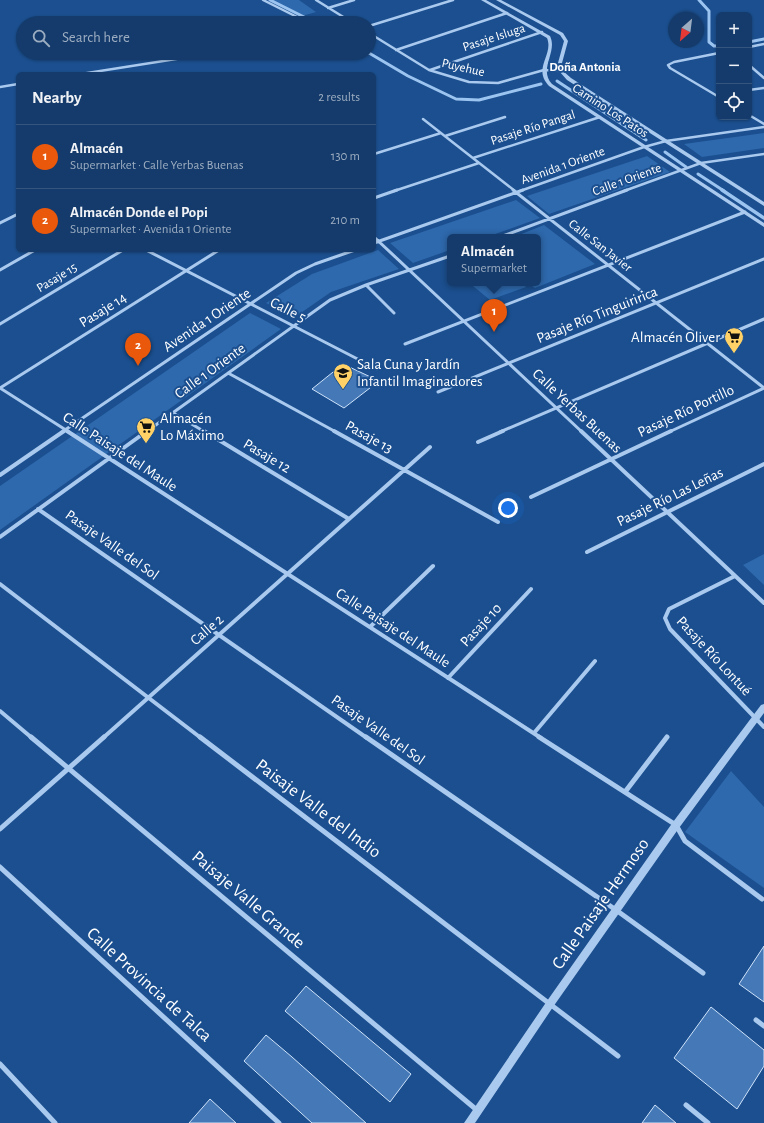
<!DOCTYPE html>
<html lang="en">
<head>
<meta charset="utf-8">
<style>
	body { margin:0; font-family:"Alegreya Sans",sans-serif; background:#1d4271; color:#f1f3f6 }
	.controls { position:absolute; right:12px; top:12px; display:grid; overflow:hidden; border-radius:6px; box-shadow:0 1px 3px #0004 }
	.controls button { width:36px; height:36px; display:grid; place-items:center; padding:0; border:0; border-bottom:1px solid #33557e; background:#143b6b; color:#f1f3f6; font:20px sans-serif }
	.compass { position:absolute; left:668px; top:12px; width:36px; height:36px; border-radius:50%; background:#143b6b; box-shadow:0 1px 3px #0004; rotate:208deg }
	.you { position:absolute; left:508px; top:508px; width:14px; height:14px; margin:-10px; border:3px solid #fff; border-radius:50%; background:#1a73e8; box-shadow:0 0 0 6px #1a73e833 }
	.badge { display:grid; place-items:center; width:26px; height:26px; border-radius:50%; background:#ea580c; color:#fff; font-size:13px; font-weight:700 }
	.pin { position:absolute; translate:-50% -33px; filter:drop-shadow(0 1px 2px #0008) }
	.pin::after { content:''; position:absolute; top:21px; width:14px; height:12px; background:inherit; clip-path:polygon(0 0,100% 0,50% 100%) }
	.popup { position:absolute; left:447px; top:234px; width:94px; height:52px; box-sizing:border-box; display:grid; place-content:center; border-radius:6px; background:#143b6b; filter:drop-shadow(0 1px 3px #0005); font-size:13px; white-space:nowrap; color:#9dadc1 }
	.popup b { font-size:15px; color:#f1f3f6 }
	.popup::after { content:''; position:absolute; left:50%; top:100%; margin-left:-8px; border:8px solid transparent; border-top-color:#143b6b }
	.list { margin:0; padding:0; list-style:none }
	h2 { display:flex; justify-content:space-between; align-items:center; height:52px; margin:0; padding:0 16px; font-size:17px }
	h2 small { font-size:13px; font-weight:400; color:#9dadc1 }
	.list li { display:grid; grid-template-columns:26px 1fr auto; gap:12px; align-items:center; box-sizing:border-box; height:64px; padding:0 16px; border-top:1px solid #33557e }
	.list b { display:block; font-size:15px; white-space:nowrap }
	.list p { margin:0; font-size:13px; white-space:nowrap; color:#9dadc1 }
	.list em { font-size:13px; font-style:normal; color:#9dadc1 }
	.icon { flex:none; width:22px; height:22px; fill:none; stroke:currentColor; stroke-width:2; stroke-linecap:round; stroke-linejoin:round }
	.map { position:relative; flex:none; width:764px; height:1123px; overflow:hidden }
	.search { position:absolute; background:#143b6b; box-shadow:0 1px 3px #0004; left:16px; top:16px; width:360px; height:44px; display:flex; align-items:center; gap:10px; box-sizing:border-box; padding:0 14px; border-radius:22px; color:#9dadc1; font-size:15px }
	.panel { position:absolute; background:#143b6b; box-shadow:0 1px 3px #0004; left:16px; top:72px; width:360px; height:180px; border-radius:6px }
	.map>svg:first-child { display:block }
	.green { fill:#2e69ad }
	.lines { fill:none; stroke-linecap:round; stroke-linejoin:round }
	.stream-far1 { stroke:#9cc4f0; stroke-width:3 }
	.stream { stroke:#9cc4f0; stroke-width:3.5 }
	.building { fill:#4478b7; stroke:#cfe3fa }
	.minor-far3 { stroke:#a9c9ee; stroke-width:2.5 }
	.minor-far2 { stroke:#a9c9ee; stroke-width:3 }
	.minor-far1 { stroke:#a9c9ee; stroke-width:4 }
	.minor { stroke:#a9c9ee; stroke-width:5 }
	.tertiary { fill:#a9c9ee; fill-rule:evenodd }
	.labels { text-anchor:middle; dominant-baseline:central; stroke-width:4; stroke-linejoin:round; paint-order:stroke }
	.far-street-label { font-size:13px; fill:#fff; stroke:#1b4f8f }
	.far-neighbourhood-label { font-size:13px; font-weight:bold; fill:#fff; stroke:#1b4f8f }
	.street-label { font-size:15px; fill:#fff; stroke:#1b4f8f }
	.poi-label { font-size:15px; fill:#fff; stroke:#1b4f8f; text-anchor:start }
	.near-street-label { font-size:18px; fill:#fff; stroke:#1b4f8f }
</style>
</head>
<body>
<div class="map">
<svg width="764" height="1123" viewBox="0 0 764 1123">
	<rect width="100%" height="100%" fill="#1b4f8f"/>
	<path class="green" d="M 272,0 L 299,0 L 316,12 L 302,16 Z
		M 764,133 L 764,148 L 702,157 L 684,144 Z
		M 647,156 L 670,172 L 549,214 L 527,196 Z
		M 516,200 L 540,218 L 487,237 L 450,237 L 450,250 L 413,263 L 390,243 Z
		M 544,225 L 595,264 L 535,288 L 528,283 L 538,283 L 538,237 L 514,237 Z
		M 378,250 L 399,269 L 331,292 L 295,317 L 266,303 L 312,274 Z
		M 481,283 L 521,283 L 526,287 L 490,300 L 473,286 Z
		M 250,313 L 281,329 L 0,530 L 0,486 Z
		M 764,554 L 764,585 L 743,565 Z
		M 731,771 L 764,807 L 764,888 L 685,832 Z"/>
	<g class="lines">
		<path class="stream-far1" d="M 270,0 L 316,23
			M 699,0 L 709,11 L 709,42 L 714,46 L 719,46
			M 749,42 L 764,39
			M 369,53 L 408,76 L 456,99 L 479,100 L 541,84
			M 557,81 L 646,140
			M 665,152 L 686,167
			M 698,174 L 724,191"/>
		<path class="stream" d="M 722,190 L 764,218"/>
	</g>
	<path class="building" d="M 343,364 L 379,381 L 344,408 L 312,389 Z
		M 764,946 L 764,1002 L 739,984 Z
		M 306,986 L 411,1074 L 390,1102 L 285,1011 Z
		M 711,1007 L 764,1050 L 764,1066 L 737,1109 L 674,1058 Z
		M 266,1035 L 292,1057 L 366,1123 L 312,1123 L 244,1061 Z
		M 210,1099 L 236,1123 L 189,1123 Z
		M 655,1105 L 676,1123 L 642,1123 Z"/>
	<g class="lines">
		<path class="minor-far3" d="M 263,0 L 309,23
			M 316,0 L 353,23
			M 328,8 L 354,0
			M 369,26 L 453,0
			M 369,33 L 429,70 L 469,82 L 498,83 L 544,70 L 561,71
			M 749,47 L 764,44
			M 396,50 L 507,13
			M 719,53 L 674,62 L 668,65 L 670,68 L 719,97
			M 749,65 L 764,78
			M 430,70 L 542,32
			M 81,74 L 214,53
			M 0,87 L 18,84
			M 749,90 L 764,88
			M 749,115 L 764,124
			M 423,119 L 515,191
			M 445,136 L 505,117
			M 374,154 L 441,133
			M 473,158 L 600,117
			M 394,191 L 479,163
			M 520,191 L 644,147 L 666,141 L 764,127
			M 624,191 L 701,163 L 764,154"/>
		<path class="minor-far2" d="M 513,190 L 764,388
			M 374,198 L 397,190
			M 0,223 L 18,214
			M 374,237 L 582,432
			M 500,237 L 627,190
			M 374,243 L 523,190
			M 146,250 L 377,369
			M 0,270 L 35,250
			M 366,285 L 394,313
			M 0,324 L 123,250
			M 405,344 L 745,212
			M 228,373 L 336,432
			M 0,388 L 69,432
			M 0,388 L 219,250
			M 438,392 L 764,259
			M 173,413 L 205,432
			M 62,432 L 296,273 L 315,264 L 355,250
			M 146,432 L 330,300 L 366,285 L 450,256
			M 500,432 L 764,319
			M 669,432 L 764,388"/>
		<path class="minor-far1" d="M 67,431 L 541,738
			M 204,431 L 349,519
			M 334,431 L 498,522
			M 581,431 L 764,603
			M 478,442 L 503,431
			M 0,475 L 64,431
			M 531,497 L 671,431
			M 38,509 L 367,738
			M 0,537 L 147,431
			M 587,552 L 764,464
			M 735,576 L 669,609 L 665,618 L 670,629 L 764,727
			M 0,584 L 201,738
			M 370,627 L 433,566
			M 448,678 L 531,589
			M 0,711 L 32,738
			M 534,733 L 595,661
			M 103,738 L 430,447"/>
		<path class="minor" d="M 31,737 L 478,1111
			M 200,737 L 618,1056
			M 366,737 L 616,910 L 703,973
			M 539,737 L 676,825 L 685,841 L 762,899
			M 625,792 L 667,737
			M 0,829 L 104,737
			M 0,867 L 279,1123
			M 756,1020 L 764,1026
			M 0,1064 L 55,1123
			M 686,1105 L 708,1123"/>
		<path class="tertiary" d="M 481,0 L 486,0 L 550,36 C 558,52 538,69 552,84 L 764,223 L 764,227 L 549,86 C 532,68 554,55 547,38 Z
			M 496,0 L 501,0 L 563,33 L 568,41 L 562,63 L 563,71 L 571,78 L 764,202 L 764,206 L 567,80 L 559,71 L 558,63 L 564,41 L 560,35 Z
			M 764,704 L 764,713 L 679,828 L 553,1007 L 475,1123 L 464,1123 L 547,1001 L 673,822 L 761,705 Z"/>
	</g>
	<defs>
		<symbol id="supermarket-pin" viewBox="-11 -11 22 30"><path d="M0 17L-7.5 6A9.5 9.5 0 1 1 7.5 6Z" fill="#ffd166" stroke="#1b4f8f"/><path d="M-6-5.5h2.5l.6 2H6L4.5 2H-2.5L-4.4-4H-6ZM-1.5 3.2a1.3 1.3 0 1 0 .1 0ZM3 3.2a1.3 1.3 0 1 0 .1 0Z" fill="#111"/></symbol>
		<symbol id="school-pin" viewBox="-11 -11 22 30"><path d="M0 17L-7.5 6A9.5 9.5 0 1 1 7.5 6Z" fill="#ffd166" stroke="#1b4f8f"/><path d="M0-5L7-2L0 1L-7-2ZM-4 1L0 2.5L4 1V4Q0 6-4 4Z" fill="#111"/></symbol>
	</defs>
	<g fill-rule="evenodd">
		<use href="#supermarket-pin" x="723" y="326" width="22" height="30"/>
		<use href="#school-pin" x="332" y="362" width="22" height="30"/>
		<use href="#supermarket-pin" x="135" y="416" width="22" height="30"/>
	</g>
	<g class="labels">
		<g class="far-street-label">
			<text transform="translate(494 38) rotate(-18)">Pasaje Isluga</text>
			<text transform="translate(463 68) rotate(13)">Puyehue</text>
			<text transform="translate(610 111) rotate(33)">Camino Los Patos</text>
			<text transform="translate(533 128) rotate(-18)">Pasaje Río Pangal</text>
			<text transform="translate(563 166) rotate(-20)">Avenida 1 Oriente</text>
			<text transform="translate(627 180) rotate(-20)">Calle 1 Oriente</text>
			<text transform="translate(600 246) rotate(38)">Calle San Javier</text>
			<text transform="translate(57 278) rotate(-31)">Pasaje 15</text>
		</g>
		<g class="far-neighbourhood-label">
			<text x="585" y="67">Doña Antonia</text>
		</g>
		<g class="street-label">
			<text transform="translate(103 310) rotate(-32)">Pasaje 14</text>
			<text transform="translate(288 310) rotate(27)">Calle 5</text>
			<text transform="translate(597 315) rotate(-22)">Pasaje Río Tinguiririca</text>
			<text transform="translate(207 320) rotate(-34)">Avenida 1 Oriente</text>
			<text transform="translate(210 371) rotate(-36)">Calle 1 Oriente</text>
			<text transform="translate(577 411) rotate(43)">Calle Yerbas Buenas</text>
			<text transform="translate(686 411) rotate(-25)">Pasaje Río Portillo</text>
			<text transform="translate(369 437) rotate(29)">Pasaje 13</text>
			<text transform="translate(120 452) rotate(33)">Calle Paisaje del Maule</text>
			<text transform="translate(267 456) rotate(31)">Pasaje 12</text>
			<text transform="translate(670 497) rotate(-26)">Pasaje Río Las Leñas</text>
			<text transform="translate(112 545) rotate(35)">Pasaje Valle del Sol</text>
			<text transform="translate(481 625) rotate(-47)">Pasaje 10</text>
			<text transform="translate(393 628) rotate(33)">Calle Paisaje del Maule</text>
			<text transform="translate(207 630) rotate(-41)">Calle 2</text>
			<text transform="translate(714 656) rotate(47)">Pasaje Río Lontué</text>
			<text transform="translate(378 730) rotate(35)">Pasaje Valle del Sol</text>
		</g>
		<g class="poi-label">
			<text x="720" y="337" text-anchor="end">Almacén Oliver</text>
			<text x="357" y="364">Sala Cuna y Jardín<tspan x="357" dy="17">Infantil Imaginadores</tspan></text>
			<text x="160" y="418">Almacén<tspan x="160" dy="17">Lo Máximo</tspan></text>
		</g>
		<g class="near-street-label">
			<text transform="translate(318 809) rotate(37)">Paisaje Valle del Indio</text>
			<text transform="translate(248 900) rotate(40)">Paisaje Valle Grande</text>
			<text transform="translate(601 904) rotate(-55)">Calle Paisaje Hermoso</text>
			<text transform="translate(149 985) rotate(42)">Calle Provincia de Talca</text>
		</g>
	</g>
</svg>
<div class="controls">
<button>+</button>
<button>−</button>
<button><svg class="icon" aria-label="locate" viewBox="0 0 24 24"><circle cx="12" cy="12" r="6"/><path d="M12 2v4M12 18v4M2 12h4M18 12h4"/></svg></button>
</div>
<svg class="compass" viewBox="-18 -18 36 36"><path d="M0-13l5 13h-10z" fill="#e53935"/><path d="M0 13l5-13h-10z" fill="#9dadc1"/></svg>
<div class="you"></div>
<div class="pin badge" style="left:494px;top:332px">1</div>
<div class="popup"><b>Almacén</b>Supermarket</div>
<div class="pin badge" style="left:138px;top:366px">2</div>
<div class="search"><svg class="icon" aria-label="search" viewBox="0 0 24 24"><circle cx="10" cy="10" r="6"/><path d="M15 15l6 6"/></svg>Search here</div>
<section class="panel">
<h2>Nearby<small>2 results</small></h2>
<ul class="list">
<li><span class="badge">1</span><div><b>Almacén</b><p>Supermarket · Calle Yerbas Buenas</p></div><em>130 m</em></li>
<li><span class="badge">2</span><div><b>Almacén Donde el Popi</b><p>Supermarket · Avenida 1 Oriente</p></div><em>210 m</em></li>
</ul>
</section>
</div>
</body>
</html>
